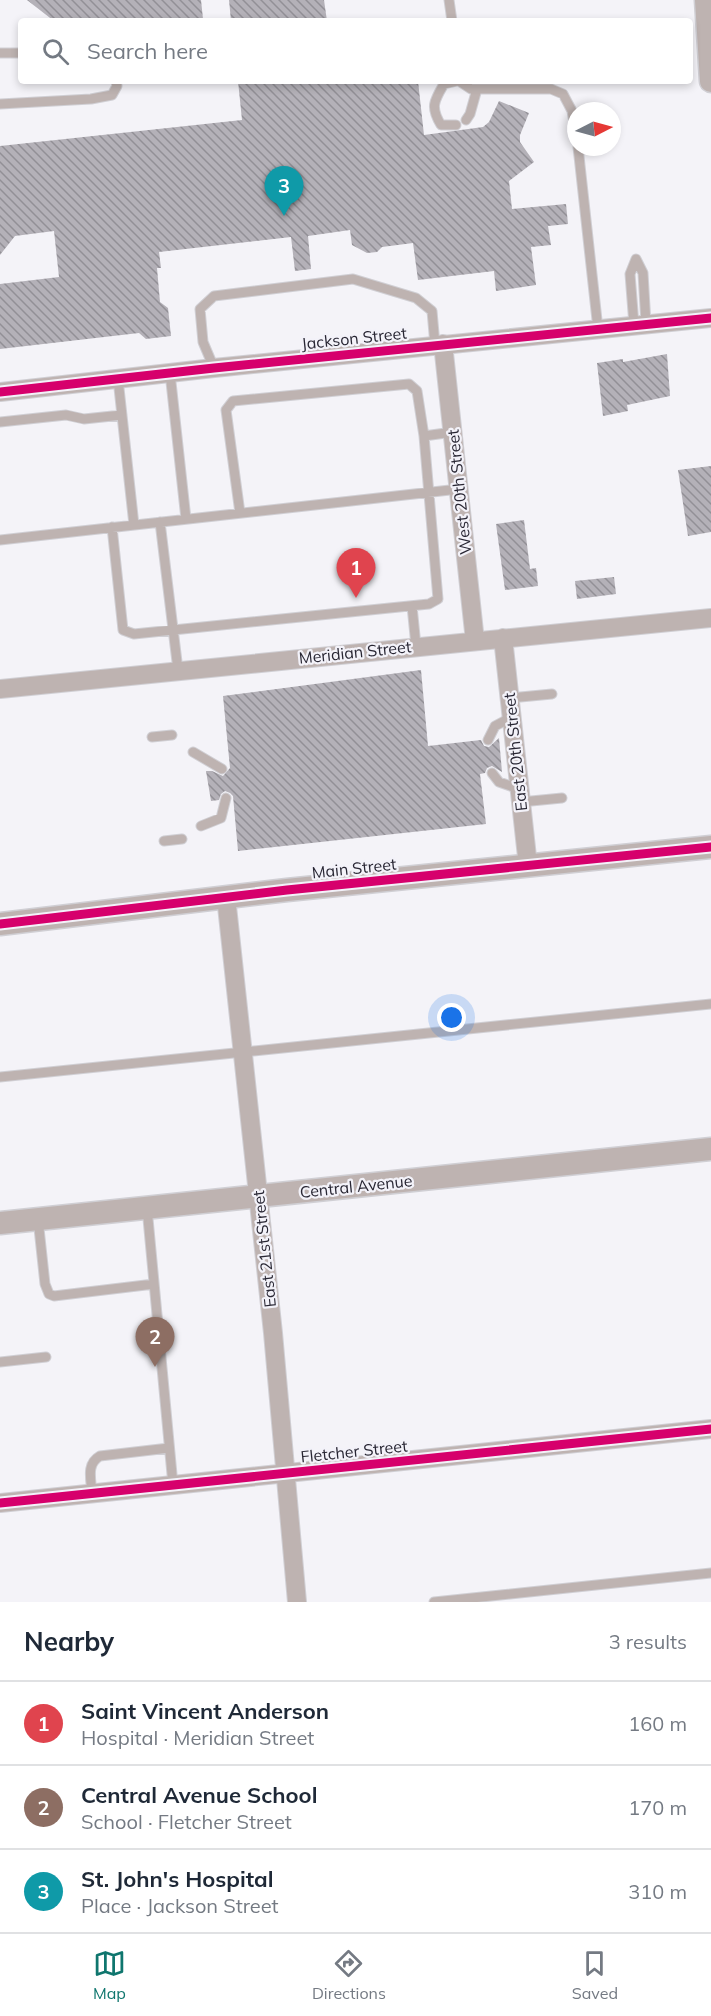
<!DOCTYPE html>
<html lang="en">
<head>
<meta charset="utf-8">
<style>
	body { margin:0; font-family:Mulish,sans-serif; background:#f2f2f3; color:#1f2937 }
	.compass { position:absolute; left:567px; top:102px; width:54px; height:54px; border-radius:50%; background:#fff; box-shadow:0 3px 9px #0003; rotate:84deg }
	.you { position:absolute; left:452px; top:1018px; width:21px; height:21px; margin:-15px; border:4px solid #fff; border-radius:50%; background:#1a73e8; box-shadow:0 0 0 9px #1a73e833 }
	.badge { display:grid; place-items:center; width:39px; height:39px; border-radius:50%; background:#0f766e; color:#fff; font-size:20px; font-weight:700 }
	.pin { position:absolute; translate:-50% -50px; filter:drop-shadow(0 2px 3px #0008) }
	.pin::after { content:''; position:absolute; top:32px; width:21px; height:18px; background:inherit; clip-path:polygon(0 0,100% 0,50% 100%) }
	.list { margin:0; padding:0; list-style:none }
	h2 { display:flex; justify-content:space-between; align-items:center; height:78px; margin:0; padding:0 24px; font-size:26px }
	h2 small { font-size:20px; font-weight:400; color:#747a83 }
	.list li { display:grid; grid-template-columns:39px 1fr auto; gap:18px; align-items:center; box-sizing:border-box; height:84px; padding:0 24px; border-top:2px solid #e0e1e3 }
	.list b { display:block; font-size:22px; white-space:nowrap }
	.list p { margin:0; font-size:20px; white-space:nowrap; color:#747a83 }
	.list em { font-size:20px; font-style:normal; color:#747a83 }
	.icon { flex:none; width:33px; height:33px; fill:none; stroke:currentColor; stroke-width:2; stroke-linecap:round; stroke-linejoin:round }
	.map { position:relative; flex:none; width:711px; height:1602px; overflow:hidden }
	.search { position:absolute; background:#fff; box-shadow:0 3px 9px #0003; left:18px; right:18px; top:18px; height:66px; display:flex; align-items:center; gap:15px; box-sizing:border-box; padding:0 21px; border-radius:6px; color:#747a83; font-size:22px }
	.sheet { height:330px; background:#fff }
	nav { display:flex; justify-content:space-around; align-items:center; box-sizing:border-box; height:84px; border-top:2px solid #e0e1e3; background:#fff; font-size:16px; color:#747a83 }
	nav a { display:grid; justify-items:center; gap:3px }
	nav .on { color:#0f766e }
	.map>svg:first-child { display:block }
	.building { fill:url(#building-back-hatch) }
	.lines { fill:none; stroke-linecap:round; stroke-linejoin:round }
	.service-casing { stroke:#d0cfd4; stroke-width:11 }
	.minor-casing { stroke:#d0cfd4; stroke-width:20 }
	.tertiary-casing { stroke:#d0cfd4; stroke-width:25 }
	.service { stroke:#beb3b1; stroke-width:9 }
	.minor { stroke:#beb3b1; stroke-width:18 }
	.tertiary { stroke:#beb3b1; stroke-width:22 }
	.cycleway-casing { stroke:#f3f2f9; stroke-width:13 }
	.cycleway { stroke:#d6006c; stroke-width:9 }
	.labels { text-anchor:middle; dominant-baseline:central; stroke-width:4.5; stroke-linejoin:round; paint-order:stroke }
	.street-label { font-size:16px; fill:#282633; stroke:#f3f2f9 }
</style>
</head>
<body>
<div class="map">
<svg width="711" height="1602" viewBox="0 0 711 1602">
	<defs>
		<pattern id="building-back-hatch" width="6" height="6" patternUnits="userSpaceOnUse" patternTransform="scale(1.5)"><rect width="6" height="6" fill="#b4b1b8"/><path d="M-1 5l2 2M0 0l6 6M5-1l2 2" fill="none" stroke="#929096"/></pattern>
	</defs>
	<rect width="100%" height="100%" fill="#f4f3f8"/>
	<path class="building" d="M 27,0 L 201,0 L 203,19 L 185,21 L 54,21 Z
		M 229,0 L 324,0 L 327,21 L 231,21 Z
		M 238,81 L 418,81 L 424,135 L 483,127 L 489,122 L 499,101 L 529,113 L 520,135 L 520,142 L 534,162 L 509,181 L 512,209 L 566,204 L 568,224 L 548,226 L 551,245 L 531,247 L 536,285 L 496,291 L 494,271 L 418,280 L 413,243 L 382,247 L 377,252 L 367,253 L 352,245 L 350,230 L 308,236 L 311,269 L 295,271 L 291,237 L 159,252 L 161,268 L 157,268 L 160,302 L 168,308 L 171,336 L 146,339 L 139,333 L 0,349 L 0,284 L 59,277 L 54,231 L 15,236 L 0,255 L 0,146 L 242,120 Z
		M 667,354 L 670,396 L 627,405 L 628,411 L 603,416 L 597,363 L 623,359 L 623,362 Z
		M 711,466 L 711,532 L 688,536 L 678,470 Z
		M 524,520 L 530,569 L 536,568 L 538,586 L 505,590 L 496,524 Z
		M 614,577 L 616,594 L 577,599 L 575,581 Z
		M 421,670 L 428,746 L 481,740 L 484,746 L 489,747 L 499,738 L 502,772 L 492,766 L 487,768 L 485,773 L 480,774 L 486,824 L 238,851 L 233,796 L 230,793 L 225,791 L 221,794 L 219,800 L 211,801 L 206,771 L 212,771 L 223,776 L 230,768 L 223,696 Z"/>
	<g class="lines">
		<defs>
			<path id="service" d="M 449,0 L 452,21
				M 0,53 L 21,53
				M 459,81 L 471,89 L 551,89 L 563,94 L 572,111 L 576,134
				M 0,104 L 91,99 L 112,95 L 117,86 L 116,81
				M 466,120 L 470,114 L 477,89
				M 456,125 L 441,125 C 430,107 434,101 444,84 L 457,81
				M 578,147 L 598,329
				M 634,325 L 630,274 L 636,259 L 643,273 L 646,324
				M 214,368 L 203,342 L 200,309 L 214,296 L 353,279 L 416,298 L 432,311 L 435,345
				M 170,373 L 186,519
				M 118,379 L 134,525
				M 0,422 L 66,415 L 84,419 L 122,415
				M 240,513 L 226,410 L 233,401 L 409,384 L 417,391 L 424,436
				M 160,522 L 178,670
				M 112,527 L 123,630 L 134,634 L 429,604 L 438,599 L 424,436 L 453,432
				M 0,540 L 459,489
				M 412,606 L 416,646
				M 510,698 L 552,694
				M 152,737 L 172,735
				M 488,740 L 495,726 L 512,717
				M 193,752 L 222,769
				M 492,773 L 499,782 L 519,789
				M 521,802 L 562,798
				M 201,826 L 221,818 L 226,798
				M 164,841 L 182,839
				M 0,1077 L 711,1004
				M 147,1208 L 173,1485
				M 38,1219 L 45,1284 L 49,1294 L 54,1296 L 154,1284
				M 0,1362 L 46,1357
				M 92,1493 C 91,1479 86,1464 100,1456 L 169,1448
				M 434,1602 L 711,1573"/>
			<path id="minor" d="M 443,344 L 475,641
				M 0,392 L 214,368 L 711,318
				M 503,638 L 528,866
				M 0,689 L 711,618
				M 226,897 L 273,1333 L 297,1602
				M 0,1503 L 711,1429"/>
			<path id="tertiary" d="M 706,0 L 711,81
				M 0,924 L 287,890 L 711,847
				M 0,1223 L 711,1149"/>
		</defs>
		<use href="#service" class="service-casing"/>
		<use href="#minor" class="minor-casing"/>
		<use href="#tertiary" class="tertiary-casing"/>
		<use href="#service" class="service"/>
		<use href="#minor" class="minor"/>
		<use href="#tertiary" class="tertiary"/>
		<defs>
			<path id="cycleway" d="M 0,392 L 214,368 L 711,318
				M 0,924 L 287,890 L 711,847
				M 0,1503 L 711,1429"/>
		</defs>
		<use href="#cycleway" class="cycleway-casing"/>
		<use href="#cycleway" class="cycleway"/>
	</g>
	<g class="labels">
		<g class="street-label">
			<text transform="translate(354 338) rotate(-6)">Jackson Street</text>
			<text transform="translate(459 492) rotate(-96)">West 20th Street</text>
			<text transform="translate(355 652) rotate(-6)">Meridian Street</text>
			<text transform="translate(515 752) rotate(-96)">East 20th Street</text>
			<text transform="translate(354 868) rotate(-6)">Main Street</text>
			<text transform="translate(356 1186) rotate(-6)">Central Avenue</text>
			<text transform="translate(264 1249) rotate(-96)">East 21st Street</text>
			<text transform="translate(354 1451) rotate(-6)">Fletcher Street</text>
		</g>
	</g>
</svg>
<svg class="compass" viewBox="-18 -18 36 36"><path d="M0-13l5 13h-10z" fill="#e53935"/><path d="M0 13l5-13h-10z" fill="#747a83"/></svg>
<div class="you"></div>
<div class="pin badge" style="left:356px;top:598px;background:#e0444e">1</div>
<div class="pin badge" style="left:155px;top:1367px;background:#8d6e63">2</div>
<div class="pin badge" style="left:284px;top:216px;background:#0f9aa8">3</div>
<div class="search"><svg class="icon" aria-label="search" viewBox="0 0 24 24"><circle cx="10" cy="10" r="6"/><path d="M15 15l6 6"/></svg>Search here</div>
</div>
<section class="sheet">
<h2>Nearby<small>3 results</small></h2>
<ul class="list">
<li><span class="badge" style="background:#e0444e">1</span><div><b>Saint Vincent Anderson</b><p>Hospital · Meridian Street</p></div><em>160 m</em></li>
<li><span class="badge" style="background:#8d6e63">2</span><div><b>Central Avenue School</b><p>School · Fletcher Street</p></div><em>170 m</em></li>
<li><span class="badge" style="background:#0f9aa8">3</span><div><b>St. John's Hospital</b><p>Place · Jackson Street</p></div><em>310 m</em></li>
</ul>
</section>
<nav>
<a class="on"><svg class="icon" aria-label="map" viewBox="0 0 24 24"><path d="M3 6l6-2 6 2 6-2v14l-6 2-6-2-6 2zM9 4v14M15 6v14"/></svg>Map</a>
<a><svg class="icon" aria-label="directions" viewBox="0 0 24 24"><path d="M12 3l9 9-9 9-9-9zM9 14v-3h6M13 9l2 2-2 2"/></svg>Directions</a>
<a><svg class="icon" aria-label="saved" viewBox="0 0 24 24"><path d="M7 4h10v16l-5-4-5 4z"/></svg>Saved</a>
</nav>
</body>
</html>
